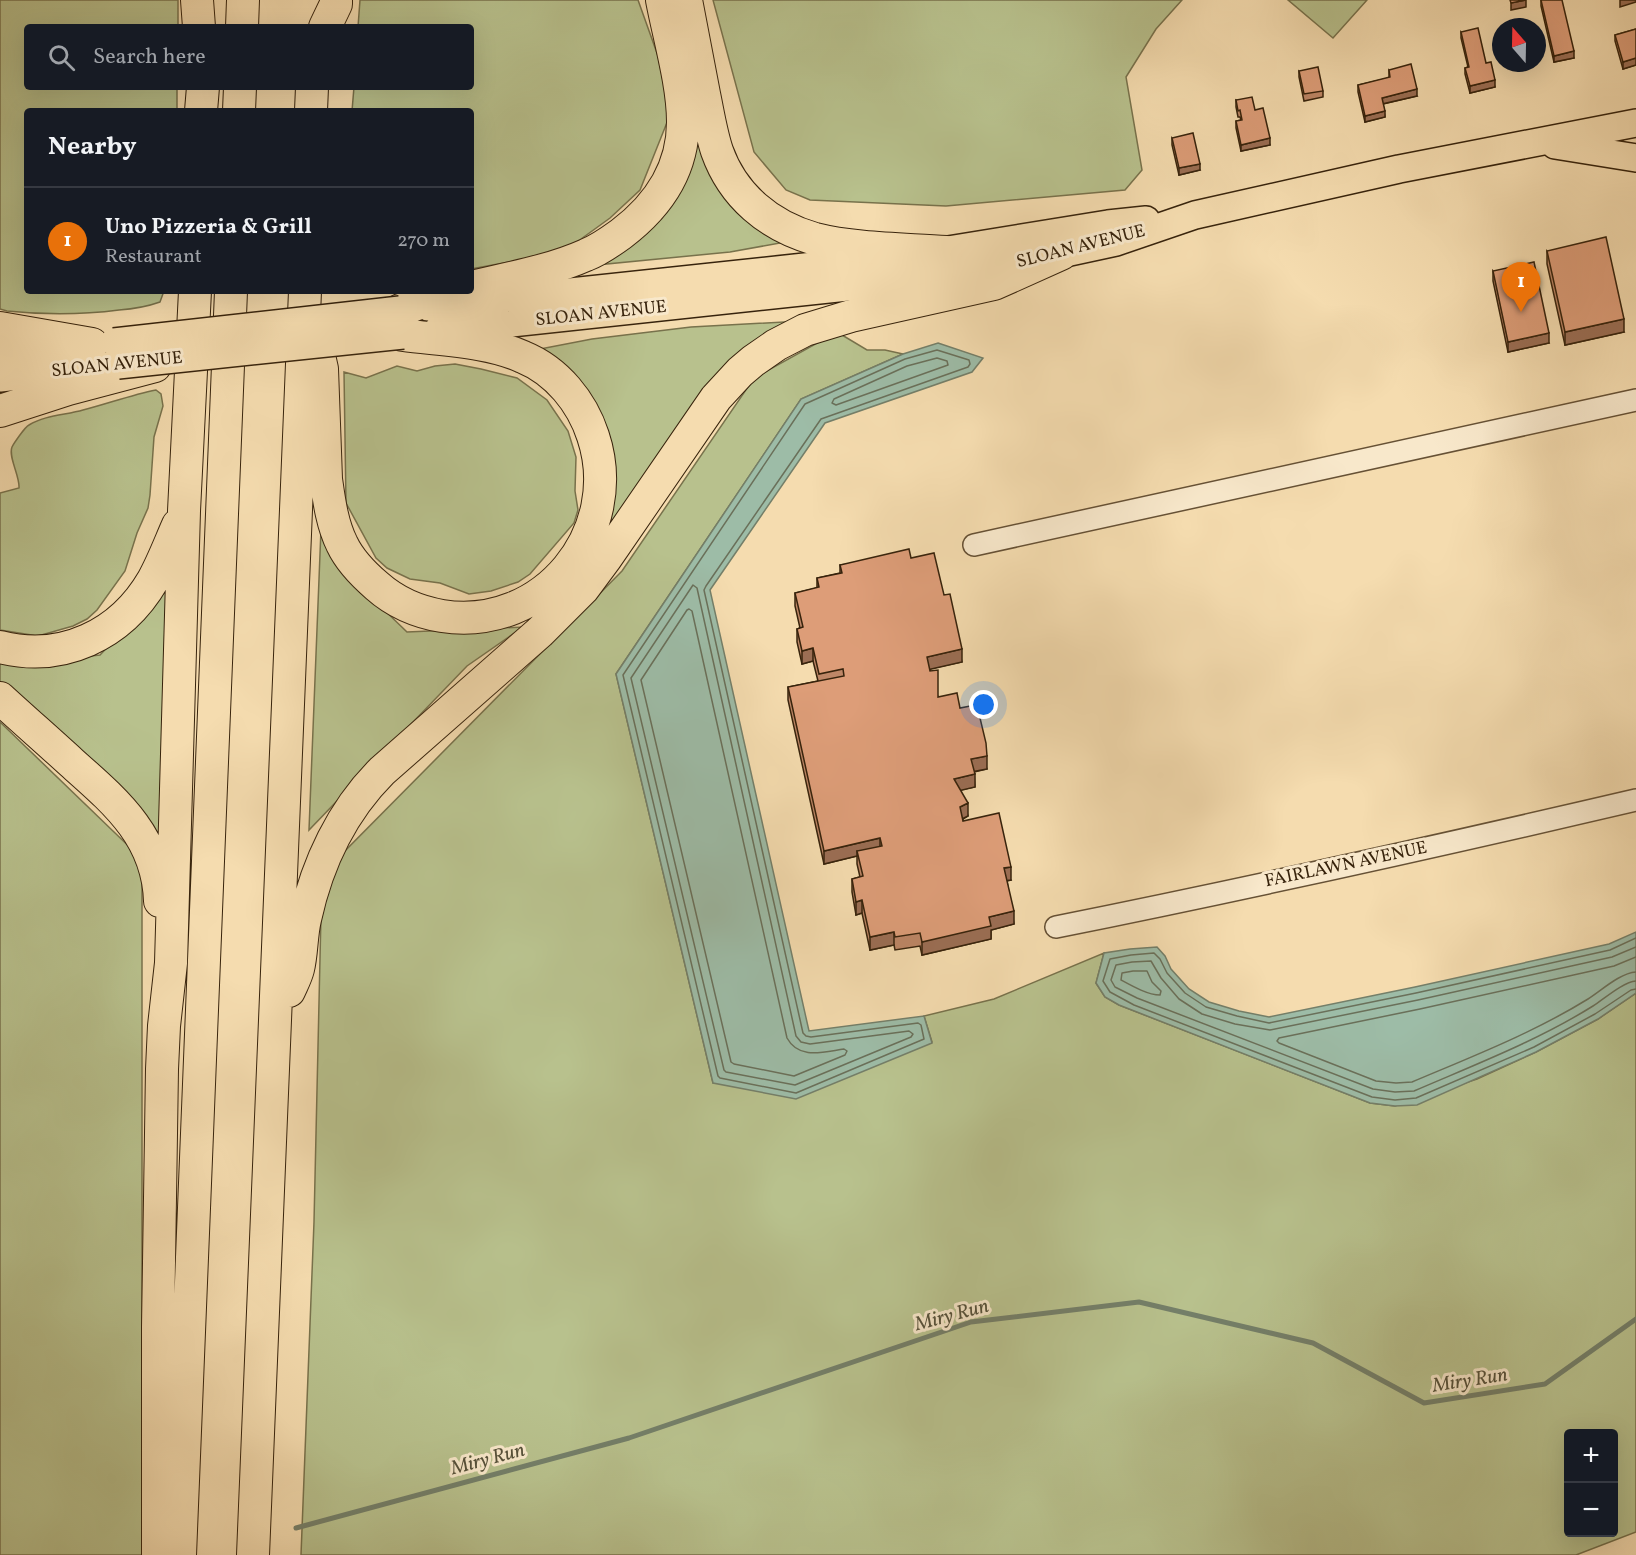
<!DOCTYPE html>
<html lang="en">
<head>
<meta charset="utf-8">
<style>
	body { margin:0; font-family:Vollkorn,serif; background:#242831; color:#f1f3f6 }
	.controls { position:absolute; right:18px; bottom:18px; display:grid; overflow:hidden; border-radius:6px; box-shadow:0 6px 24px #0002 }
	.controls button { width:54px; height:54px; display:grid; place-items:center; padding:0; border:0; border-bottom:2px solid #363941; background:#171b24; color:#f1f3f6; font:30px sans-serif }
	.compass { position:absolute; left:1492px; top:18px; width:54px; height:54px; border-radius:50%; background:#171b24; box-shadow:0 6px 24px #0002; rotate:340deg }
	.you { position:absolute; left:984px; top:705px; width:21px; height:21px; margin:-15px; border:4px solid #fff; border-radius:50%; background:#1a73e8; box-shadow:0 0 0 9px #1a73e833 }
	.badge { display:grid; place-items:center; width:39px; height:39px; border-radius:50%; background:#b45309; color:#fff; font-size:20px; font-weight:700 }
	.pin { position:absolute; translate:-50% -50px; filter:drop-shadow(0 2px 3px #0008) }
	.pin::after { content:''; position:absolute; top:32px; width:21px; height:18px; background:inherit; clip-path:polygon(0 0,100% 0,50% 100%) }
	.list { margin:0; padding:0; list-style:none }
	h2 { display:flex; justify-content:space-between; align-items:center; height:78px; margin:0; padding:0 24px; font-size:26px }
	h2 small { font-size:20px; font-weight:400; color:#9ea1a6 }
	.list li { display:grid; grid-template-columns:39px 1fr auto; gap:18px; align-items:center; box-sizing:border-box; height:108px; padding:0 24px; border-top:2px solid #363941 }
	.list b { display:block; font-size:22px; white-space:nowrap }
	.list p { margin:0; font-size:20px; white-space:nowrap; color:#9ea1a6 }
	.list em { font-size:20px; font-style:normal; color:#9ea1a6 }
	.icon { flex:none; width:33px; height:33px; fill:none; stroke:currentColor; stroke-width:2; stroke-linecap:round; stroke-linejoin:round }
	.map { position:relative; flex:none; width:1636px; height:1555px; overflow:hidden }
	.search { position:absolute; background:#171b24; box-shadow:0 6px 24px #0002; left:24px; top:24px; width:450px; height:66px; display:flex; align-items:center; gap:15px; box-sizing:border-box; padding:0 21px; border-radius:6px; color:#9ea1a6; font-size:22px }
	.panel { position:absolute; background:#171b24; box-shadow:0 6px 24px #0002; left:24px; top:108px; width:450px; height:186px; border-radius:6px }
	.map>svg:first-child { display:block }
	.green { fill:#b8c18d; stroke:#78724c; stroke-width:1.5; fill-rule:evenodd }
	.water { fill:#9dbca7; stroke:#747f69; stroke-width:1.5 }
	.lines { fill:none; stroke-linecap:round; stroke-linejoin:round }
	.shore { stroke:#6a705a; stroke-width:1.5 }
	.stream { stroke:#747f69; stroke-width:5 }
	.minor-casing { stroke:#665135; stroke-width:24 }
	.major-casing { stroke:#37230c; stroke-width:30 }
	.highway-casing { stroke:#37230c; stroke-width:34 }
	.minor { stroke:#f8e8cb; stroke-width:21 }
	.major { stroke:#f5dcaf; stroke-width:27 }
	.highway { stroke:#f5dcaf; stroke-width:32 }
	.major-bridge-casing { stroke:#37230c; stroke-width:30; stroke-linecap:butt }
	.major-bridge { stroke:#f5dcaf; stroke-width:27 }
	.wall { fill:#be8767; stroke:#37230c; stroke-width:1.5 }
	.shaded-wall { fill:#9b6e54; stroke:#37230c; stroke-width:1.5 }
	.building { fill:#dd9d78; stroke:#37230c; stroke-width:1.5 }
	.labels { text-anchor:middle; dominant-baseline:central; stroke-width:6; stroke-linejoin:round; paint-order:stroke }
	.street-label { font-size:18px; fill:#37230c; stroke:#f8e8cb }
	.water-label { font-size:20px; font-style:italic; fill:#56513a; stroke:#f8e8cb }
</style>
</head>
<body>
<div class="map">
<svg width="1636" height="1555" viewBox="0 0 1636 1555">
	<rect width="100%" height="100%" fill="#f5dcaf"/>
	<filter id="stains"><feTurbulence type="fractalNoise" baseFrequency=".00333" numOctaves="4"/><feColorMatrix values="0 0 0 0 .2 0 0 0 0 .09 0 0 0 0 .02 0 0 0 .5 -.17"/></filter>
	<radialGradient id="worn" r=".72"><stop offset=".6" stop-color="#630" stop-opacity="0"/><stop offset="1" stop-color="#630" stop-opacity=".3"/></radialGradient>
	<path class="green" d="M 0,0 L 178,0 L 178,27 L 27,27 L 27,87 L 177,87 L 177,111 L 27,111 L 27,291 L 164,291 L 160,302 C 146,307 133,309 119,310 C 81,315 45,315 7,311 L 0,309 Z
		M 360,0 L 638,0 L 658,56 L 670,115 L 640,190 L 610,218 L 563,252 L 471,269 L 471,111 L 352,111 L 354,87 L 471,87 L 471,27 L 358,27 Z
		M 713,0 L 1182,0 L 1156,29 L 1126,77 L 1142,170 L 1125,190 L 946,206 L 810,200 L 786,190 L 754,152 Z
		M 1288,0 L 1367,0 L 1333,38 Z
		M 701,132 L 791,241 L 730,252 L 596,265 Z
		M 801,321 L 607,531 L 607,449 L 540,349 L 592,339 L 691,327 Z
		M 837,332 L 867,350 L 885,350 L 903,354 L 801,399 L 616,674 L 713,1083 L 932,1042 L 924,1016 L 994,999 L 1104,953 L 1096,983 L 1105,997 L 1119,1005 L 1370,1103 L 1395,1106 L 1477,1079 L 1536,1052 L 1598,1019 L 1636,993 L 1636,1532 L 1576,1555 L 301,1555 L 314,1222 L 321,915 L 339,857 L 622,571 L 754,378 ZM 1568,1434 L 1614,1434 L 1614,1532 L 1568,1532 Z
		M 455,364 L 481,369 L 517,378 L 547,400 L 568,431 L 576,457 L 575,491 L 578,510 L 574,523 L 530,574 L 518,582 L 491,591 L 469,594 L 440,583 L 410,579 L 387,568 L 376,558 L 346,503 L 344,372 L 366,378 L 397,366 L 417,371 L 435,366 Z
		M 156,390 L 161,394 L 163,406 L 154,437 L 150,495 L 148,508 L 137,533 L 125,571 L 97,610 L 87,619 L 73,626 L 38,636 L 0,630 L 0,493 L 19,488 C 20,476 8,457 12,447 C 14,443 25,427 29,425 C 45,415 66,415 83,410 C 107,404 131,395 156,390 Z
		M 321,529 L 343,570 L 407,632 L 523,627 L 467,666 L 309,830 Z
		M 170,581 L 164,847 L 0,684 L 0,662 L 12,664 L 100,655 Z
		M 0,722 L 142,859 L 142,1546 L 146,1555 L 0,1555 Z"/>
	<path class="water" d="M 938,343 L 983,358 L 972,372 L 825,423 L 710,590 L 809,1031 L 924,1016 L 932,1043 L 796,1099 L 713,1083 L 616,674 L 801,399 L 903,354 Z
		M 1636,932 L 1636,993 L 1598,1019 L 1536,1052 L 1417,1105 L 1395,1106 L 1370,1103 L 1119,1005 L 1105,997 L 1096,983 L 1104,953 L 1130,949 L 1157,947 L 1165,956 L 1171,969 L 1189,989 L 1209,1002 L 1239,1011 L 1269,1017 L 1415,987 L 1609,944 Z"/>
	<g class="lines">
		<path class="shore" d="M 937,350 L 969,360 L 970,364 L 968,367 L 821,419 L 706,586 L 704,590 L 803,1033 L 806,1036 L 811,1037 L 918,1023 L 921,1025 L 924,1039 L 796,1093 L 720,1078 L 718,1076 L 623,675 L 805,404 L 905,359 Z
			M 937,358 L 947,361 L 948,365 L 836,405 L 832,403 L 834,399 L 907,366 Z
			M 693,585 L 697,588 L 796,1036 L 801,1042 L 810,1044 L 909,1031 L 913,1034 L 911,1037 L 795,1085 L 726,1072 L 724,1070 L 631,678 Z
			M 689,609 L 692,611 L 787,1038 C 799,1060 823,1052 844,1049 L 847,1051 L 845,1055 L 794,1076 L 734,1064 L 731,1062 L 641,680 L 687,610 Z
			M 1636,938 L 1610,950 L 1416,993 L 1269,1023 L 1237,1016 L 1206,1007 L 1185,993 L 1167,973 L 1160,959 L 1154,953 L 1131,955 L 1110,959 L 1103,981 L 1110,992 L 1134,1005 L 1372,1097 L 1395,1100 L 1416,1098 L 1534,1047 L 1595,1014 L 1631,990 L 1636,989
			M 1636,947 L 1612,957 L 1418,1000 L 1270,1030 L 1235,1024 L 1202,1014 L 1179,999 L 1161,978 L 1151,961 L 1132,962 L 1116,965 L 1111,980 L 1115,987 L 1137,998 L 1373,1089 L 1395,1092 L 1414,1091 C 1474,1065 1537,1041 1593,1006 C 1604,999 1623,982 1636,981
			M 1636,957 L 1614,966 L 1420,1009 L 1279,1038 L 1277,1041 L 1279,1043 L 1376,1081 L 1396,1083 L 1412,1082 C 1471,1057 1533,1033 1588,999 C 1602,990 1620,973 1636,972
			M 1133,971 L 1147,971 L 1152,982 L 1161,991 L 1160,995 C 1148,995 1132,986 1121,980 L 1122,973 Z"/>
		<path class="stream" d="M 296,1528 L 629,1438 L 971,1322 L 1139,1302 L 1313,1343 L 1424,1403 L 1545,1384 L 1636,1319"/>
		<defs>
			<path id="minor" d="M 974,545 L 1636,400
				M 1056,927 C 1250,888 1443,845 1636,800"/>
			<path id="major" d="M 1555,145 L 1636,158
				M 428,307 L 917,255 L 1108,224 L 1146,220
				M 437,331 L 941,277 L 1001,267 L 1116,242 L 1195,215 L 1399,169 L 1636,123
				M 0,353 L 70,346
				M 0,378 L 118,365"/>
			<path id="highway" d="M 197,0 L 199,27
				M 686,0 C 692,31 698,63 704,94 C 708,113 711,133 717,151 C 733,196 769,226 815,239 C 854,249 905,249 946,252
				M 242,27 L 243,0
				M 325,27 L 336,4 L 336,0
				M 201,111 L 203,87
				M 239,111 L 240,87
				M 311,111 L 312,87
				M 471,287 C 509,278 550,271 586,255 C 599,250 610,242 621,234 C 658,206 683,170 683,122 C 683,84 669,37 662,0
				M 400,310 L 455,291
				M 0,328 L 92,344
				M 318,351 L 322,369 L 326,479 C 329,500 332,524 342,544 C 350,561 363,574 377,586 C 395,602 418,612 442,616 C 544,632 625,532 593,436 C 582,402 557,371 523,357 C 489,341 441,340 403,335
				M 0,411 L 68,389 L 155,366
				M 0,647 C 62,663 121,635 153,580 C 163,562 170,543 178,525
				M 0,698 C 24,720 48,741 72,763 C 116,802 158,837 160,901
				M 289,991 C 292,984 296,977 298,969 C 302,953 301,936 305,919 C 317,864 342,811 382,771 L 540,632 L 583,589 L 606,558 L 716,398 L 740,372 L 753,361 L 776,345 L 805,330 L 851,316 L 994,284 L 1061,254
				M 158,1555 L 158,1327 L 162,1069 L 164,1026 L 171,963 L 184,511 L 195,291
				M 180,1555 L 231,291
				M 253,1555 L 305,291"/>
		</defs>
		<use href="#minor" class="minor-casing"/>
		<use href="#major" class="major-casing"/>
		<use href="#highway" class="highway-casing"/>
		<use href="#minor" class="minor"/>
		<use href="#major" class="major"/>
		<use href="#highway" class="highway"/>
		<defs>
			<path id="major-bridge" d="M 114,342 L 400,310
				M 118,365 L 403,335"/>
		</defs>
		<use href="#major-bridge" class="major-bridge-casing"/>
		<use href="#major-bridge" class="major-bridge"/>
	</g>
	<path class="wall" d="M 1541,0 L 1574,58 L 1554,62 L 1541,6 Z
		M 1636,29 L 1636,65 L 1623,69 L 1615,41 L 1615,35 Z
		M 1461,32 L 1486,63 L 1495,87 L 1470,93 L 1465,74 L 1465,68 L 1468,67 L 1461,38 Z
		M 1389,70 L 1417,96 L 1383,104 L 1385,117 L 1365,122 L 1358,92 L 1358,85 L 1389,78 Z
		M 1299,71 L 1323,91 L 1323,97 L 1304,101 L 1299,77 Z
		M 1236,100 L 1255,110 L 1270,145 L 1241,151 L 1236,128 L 1236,121 L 1241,120 L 1240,117 L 1238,117 L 1236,107 Z
		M 1172,138 L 1200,170 L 1179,175 L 1172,145 Z
		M 1547,251 L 1624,332 L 1565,345 L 1547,264 Z
		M 1493,271 L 1549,343 L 1508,352 L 1493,281 Z
		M 911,558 L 944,595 L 962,662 L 929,669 L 938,697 L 960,708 L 987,769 L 974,772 L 975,787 L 960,790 L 968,816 L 963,819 L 963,821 L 1011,880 L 1007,881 L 1014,924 L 991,930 L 991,939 L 922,955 L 920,946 L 895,950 L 894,945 L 870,950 L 862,913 L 856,915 L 852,892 L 852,879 L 860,877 L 857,864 L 857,856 L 824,864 L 788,700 L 788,687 L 818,681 L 813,661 L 802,664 L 797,642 L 797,629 L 800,628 L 795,606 L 795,593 L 817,588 L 817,578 L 840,573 L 840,565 Z"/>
	<path class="shaded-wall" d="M 1526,0 L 1526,7 L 1511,10 L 1511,3 Z
		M 1620,0 L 1636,0 L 1636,2 L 1620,7 Z
		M 1574,51 L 1574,58 L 1554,62 L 1554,56 Z
		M 1636,58 L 1636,65 L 1623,69 L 1623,62 Z
		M 1495,80 L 1495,87 L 1470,93 L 1470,86 Z
		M 1417,89 L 1417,96 L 1382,104 L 1382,98 Z
		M 1385,111 L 1385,117 L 1365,122 L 1365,116 Z
		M 1270,138 L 1270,145 L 1241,151 L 1241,145 Z
		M 1200,164 L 1200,170 L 1179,175 L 1179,168 Z
		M 1624,319 L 1624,332 L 1565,345 L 1565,332 Z
		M 1549,333 L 1549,343 L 1508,352 L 1508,342 Z
		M 813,648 L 813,661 L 802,664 L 802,651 Z
		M 962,649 L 962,662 L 927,670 L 927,657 Z
		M 987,756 L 987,769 L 971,772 L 971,759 Z
		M 975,774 L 975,787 L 954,792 L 954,779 Z
		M 968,803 L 968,816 L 960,820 L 960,807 Z
		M 880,838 L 880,851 L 857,851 L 857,856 L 824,864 L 824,851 Z
		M 1011,867 L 1011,880 L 1004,881 L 1004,868 Z
		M 862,900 L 862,913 L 856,915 L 856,902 Z
		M 1014,911 L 1014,924 L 991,930 L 991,939 L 922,955 L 922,942 L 989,917 Z
		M 894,932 L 894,945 L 870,950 L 870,937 Z"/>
	<path class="building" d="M 1510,0 L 1526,0 L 1511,3 Z
		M 1541,0 L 1562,0 L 1574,51 L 1554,56 Z
		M 1478,28 L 1486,63 L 1491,62 L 1495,80 L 1470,86 L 1465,68 L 1469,67 L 1461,32 Z
		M 1636,29 L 1636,58 L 1623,62 L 1615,35 Z
		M 1411,64 L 1417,89 L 1382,98 L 1385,111 L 1365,116 L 1358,85 L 1390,77 L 1389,70 Z
		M 1318,67 L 1323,91 L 1304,94 L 1299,71 Z
		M 1252,97 L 1255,110 L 1263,108 L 1270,138 L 1241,145 L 1236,121 L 1242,120 L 1240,110 L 1238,111 L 1236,100 Z
		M 1193,133 L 1200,164 L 1179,168 L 1172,138 Z
		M 1606,237 L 1624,319 L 1565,332 L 1547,251 Z
		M 1534,262 L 1549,333 L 1508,342 L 1493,271 Z
		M 909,549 L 911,558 L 934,553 L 944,595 L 950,594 L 962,649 L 927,657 L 930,671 L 938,670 L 938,697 L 957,693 L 960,708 L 975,705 L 980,718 L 986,743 L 987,756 L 971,759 L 975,774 L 954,779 L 968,803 L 960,807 L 963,821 L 999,813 L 1011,867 L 1004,868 L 1014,911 L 989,917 L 991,926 L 922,942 L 920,933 L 895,937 L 894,932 L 870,937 L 862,900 L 856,902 L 852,879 L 863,876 L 857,851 L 882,846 L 880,838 L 824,851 L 788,687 L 844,676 L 843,669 L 819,674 L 813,648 L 802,651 L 797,629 L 803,627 L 795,593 L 819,587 L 817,578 L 842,573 L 840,565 Z"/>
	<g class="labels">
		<g class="street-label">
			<text transform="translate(1081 247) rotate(-14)">SLOAN AVENUE</text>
			<text transform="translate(601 314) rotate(-6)">SLOAN AVENUE</text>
			<text transform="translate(117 365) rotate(-6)">SLOAN AVENUE</text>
			<text transform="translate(1346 865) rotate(-12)">FAIRLAWN AVENUE</text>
		</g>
		<g class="water-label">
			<text transform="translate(952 1316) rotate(-15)">Miry Run</text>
			<text transform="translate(1470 1381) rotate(-9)">Miry Run</text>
			<text transform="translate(488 1460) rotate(-15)">Miry Run</text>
		</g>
	</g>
	<rect width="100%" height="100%" filter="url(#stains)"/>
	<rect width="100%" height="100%" fill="url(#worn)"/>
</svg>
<div class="controls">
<button>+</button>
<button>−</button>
</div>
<svg class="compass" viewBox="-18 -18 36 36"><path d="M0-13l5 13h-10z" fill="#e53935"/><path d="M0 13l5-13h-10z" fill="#9ea1a6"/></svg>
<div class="you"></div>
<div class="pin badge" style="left:1521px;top:312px;background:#e8710a">1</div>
<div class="search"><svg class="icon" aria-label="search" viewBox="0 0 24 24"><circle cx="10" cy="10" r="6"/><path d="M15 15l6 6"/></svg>Search here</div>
<section class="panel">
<h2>Nearby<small></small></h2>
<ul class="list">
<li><span class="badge" style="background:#e8710a">1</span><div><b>Uno Pizzeria &amp; Grill</b><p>Restaurant</p></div><em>270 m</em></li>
</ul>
</section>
</div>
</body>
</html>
